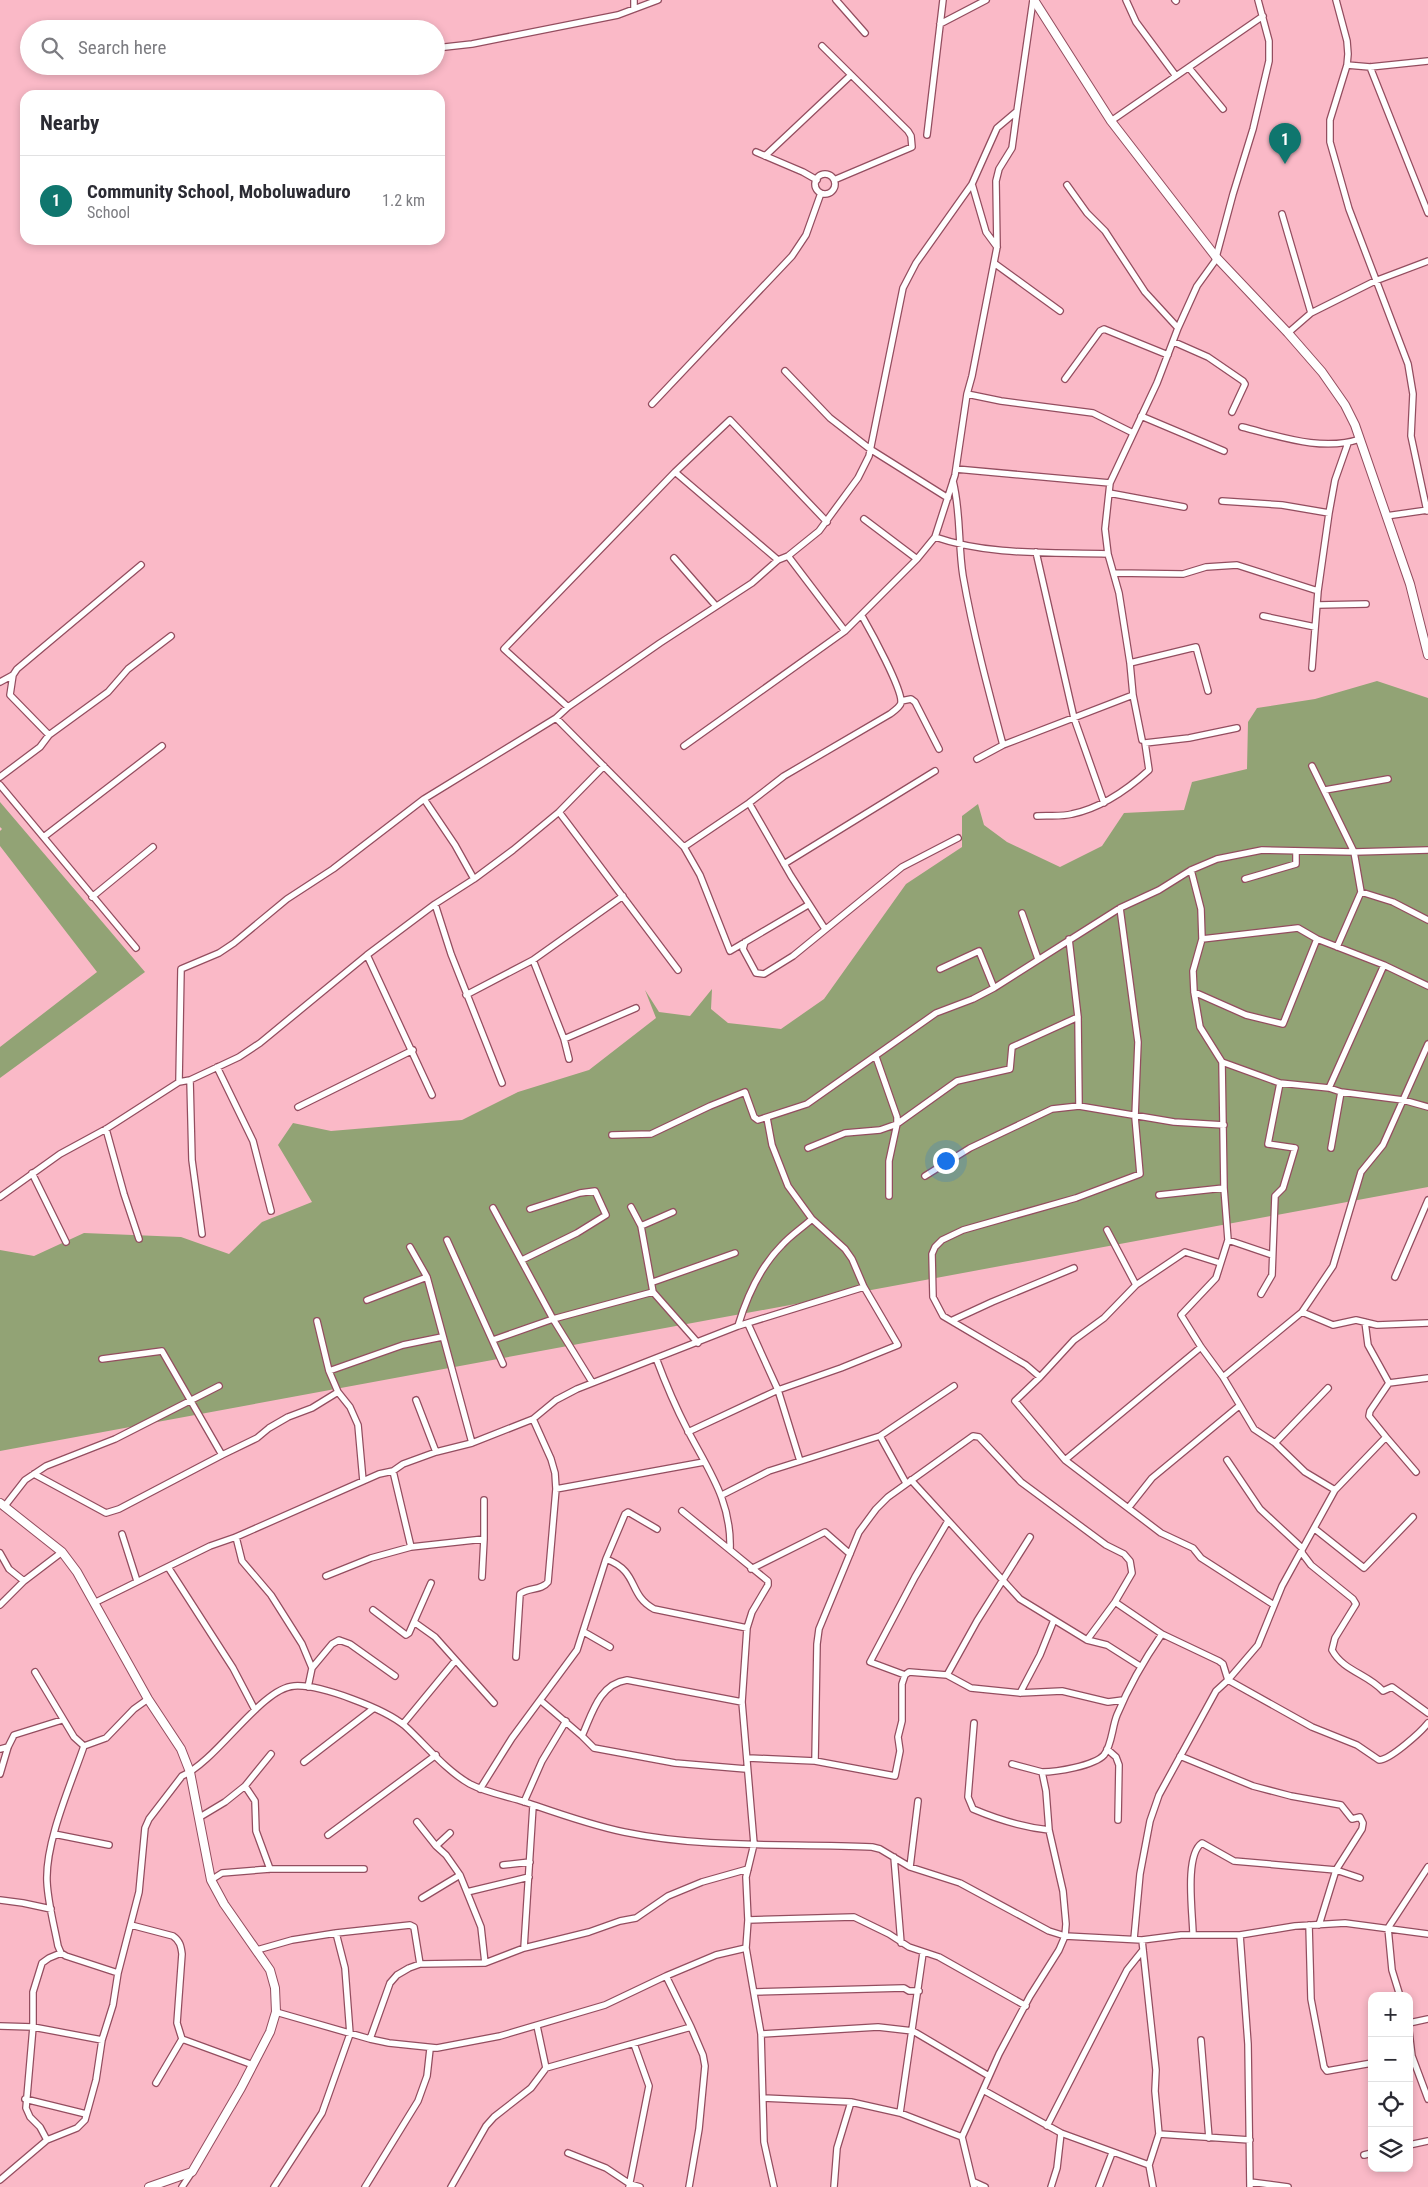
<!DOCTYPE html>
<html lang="en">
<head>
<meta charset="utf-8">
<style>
	body { margin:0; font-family:"Roboto Condensed",sans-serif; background:#f7f7f7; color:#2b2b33 }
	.controls { position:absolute; right:15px; bottom:15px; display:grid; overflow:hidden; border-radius:10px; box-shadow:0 2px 8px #0003 }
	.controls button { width:45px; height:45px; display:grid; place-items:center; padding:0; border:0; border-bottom:1px solid #e1e1e2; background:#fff; color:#2b2b33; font:25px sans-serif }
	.you { position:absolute; left:945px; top:1160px; width:18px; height:18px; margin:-12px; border:4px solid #fff; border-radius:50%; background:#1a73e8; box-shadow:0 0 0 8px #1a73e833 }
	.badge { display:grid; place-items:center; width:32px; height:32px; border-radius:50%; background:#0f766e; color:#fff; font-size:16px; font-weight:700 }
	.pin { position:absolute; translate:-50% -41px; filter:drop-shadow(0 1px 2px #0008) }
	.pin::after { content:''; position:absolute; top:26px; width:18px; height:15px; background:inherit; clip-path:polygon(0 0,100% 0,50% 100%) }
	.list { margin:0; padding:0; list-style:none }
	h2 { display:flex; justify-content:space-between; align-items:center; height:65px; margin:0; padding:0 20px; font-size:21px }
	h2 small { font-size:16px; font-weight:400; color:#7c7c81 }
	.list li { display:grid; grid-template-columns:32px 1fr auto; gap:15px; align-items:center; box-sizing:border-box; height:90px; padding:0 20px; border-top:1px solid #e1e1e2 }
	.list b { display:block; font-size:19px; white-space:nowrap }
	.list p { margin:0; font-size:16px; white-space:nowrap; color:#7c7c81 }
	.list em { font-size:16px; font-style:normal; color:#7c7c81 }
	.icon { flex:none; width:28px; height:28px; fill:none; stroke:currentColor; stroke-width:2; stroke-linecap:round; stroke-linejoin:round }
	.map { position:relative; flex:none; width:1428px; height:2187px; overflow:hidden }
	.search { position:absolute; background:#fff; box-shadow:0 2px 8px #0003; left:20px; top:20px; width:425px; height:55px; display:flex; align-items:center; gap:12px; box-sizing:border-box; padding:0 18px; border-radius:28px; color:#7c7c81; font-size:19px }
	.panel { position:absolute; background:#fff; box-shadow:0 2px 8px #0003; left:20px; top:90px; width:425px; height:155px; border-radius:15px }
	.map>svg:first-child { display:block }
	.green { fill:#92a375 }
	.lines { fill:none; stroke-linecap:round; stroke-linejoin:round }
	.street-casing { stroke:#934d5f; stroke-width:8 }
	.secondary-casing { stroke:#934d5f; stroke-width:10 }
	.street { stroke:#fff; stroke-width:5.5 }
	.secondary { stroke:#fff; stroke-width:8 }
</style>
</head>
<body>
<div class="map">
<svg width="1428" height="2187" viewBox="0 0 1428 2187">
	<rect width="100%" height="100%" fill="#fab9c7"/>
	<path class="green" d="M 1377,681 L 1428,698 L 1428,1187 L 0,1451 L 0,1250 L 34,1256 L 84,1233 L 181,1237 L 229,1254 L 262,1222 L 312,1202 L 278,1145 L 293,1123 L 331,1131 L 462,1120 L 518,1092 L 589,1070 L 656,1018 L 645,990 L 659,1012 L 690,1016 L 712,989 L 711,1009 L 728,1023 L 781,1029 L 824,999 L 906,884 L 962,847 L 962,816 L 978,804 L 984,825 L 1007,842 L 1060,867 L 1102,846 L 1124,813 L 1184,810 L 1192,782 L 1247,769 L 1248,722 L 1257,708 L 1315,699 Z
		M 0,802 L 145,972 L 0,1078 L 0,1047 L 97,972 L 0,846 L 0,831 L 2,829 L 0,827 Z"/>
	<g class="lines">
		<defs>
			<path id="street" d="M 634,0 L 634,9
				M 836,0 L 865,33
				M 1126,0 L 1136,22 L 1176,76
				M 1175,0 L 1176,1
				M 1336,0 L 1347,41 L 1348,54 L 1347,65 L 1330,120 L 1330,142 L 1349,209 L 1408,364 L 1413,394 L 1411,436 L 1427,511
				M 940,24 L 986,0
				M 822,46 L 908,131 L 911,136 L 912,147 L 834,180
				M 436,48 L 472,44 L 618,15 L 658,0
				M 1347,65 L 1370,67 L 1428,61
				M 1370,67 L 1428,213
				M 1189,68 L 1223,109
				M 1111,121 L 1263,16
				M 927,135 L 943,0
				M 756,152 L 803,172 L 817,180
				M 765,156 L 851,75
				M815 184a10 10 0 1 1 20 0a10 10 0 1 1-20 0Z
				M 1067,185 L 1087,213 L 1105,231 L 1145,292 L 1178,328
				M 1282,214 L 1311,313
				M 997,247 L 986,232 L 972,184 L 997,128 L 1017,111 L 1033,0
				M 994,263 L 1060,311
				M 1288,333 L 1311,313 L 1375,281 L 1428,261
				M 1174,342 L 1208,357 L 1243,381 L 1245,384 L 1232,412
				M 785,371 L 830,418 L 870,449 L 948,498
				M 1065,379 L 1100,331 L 1104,329 L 1168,355
				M 967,394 L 1001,401 L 1093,413 L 1133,433
				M 652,404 L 792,256 L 806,235 L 821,193
				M 1141,416 L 1224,451
				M 1242,427 C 1279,436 1322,452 1360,439
				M 956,469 L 1110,483
				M 675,472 L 778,560
				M 953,481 C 961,513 958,544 963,576 C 973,633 988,689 1003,745
				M 1109,493 L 1184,507
				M 1222,501 L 1282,505 L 1329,513
				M 1386,516 L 1428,510
				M 864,519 L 917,559
				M 935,537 C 990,556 1050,552 1108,554
				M 1036,552 L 1074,718 L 1104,803
				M 788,556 L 845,631
				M 674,558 L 716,606
				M 1114,573 L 1183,574 L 1206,567 L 1237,565 L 1318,591
				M 1318,605 L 1366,604
				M 1263,616 L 1315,627
				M 1130,663 L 1196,647 L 1208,691
				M 1312,668 L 1318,591 L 1329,513 L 1335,480 L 1348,443
				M 0,682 L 13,675
				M 901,701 L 911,699 L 915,702 L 939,749
				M 568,707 L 504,649 L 675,472 L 730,420 L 827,522
				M 556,718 L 684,847 L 700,875 L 730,951 L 808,905
				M 49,735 L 10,695 L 13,675 L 17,669 L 141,565
				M 1142,740 L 1133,695 L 1130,663 L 1119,593 L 1108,554 L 1105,529 L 1110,483 L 1157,383 L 1178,328 L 1197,286 L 1215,261 L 1233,194 L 1253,129 L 1269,61 L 1269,41 L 1258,0
				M 684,746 L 845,631 L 917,559 L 935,537 L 955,475 L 967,394 L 972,376 L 997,247 L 996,181 L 999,169 L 1012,148 L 1017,111
				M 977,759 L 1003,745 L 1133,695
				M 1312,766 L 1354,852 L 1361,892 L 1337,947
				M 0,777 L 40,747 L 49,735 L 108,692 L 128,669 L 171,636
				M 0,785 L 136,948
				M 1325,790 L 1388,779
				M 424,799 L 455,845 L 474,879
				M 749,803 L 791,876 L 825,929
				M 559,812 L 678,970
				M 1037,816 C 1048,815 1061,817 1072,814 C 1101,808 1127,790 1149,770 L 1145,743 L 1189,738 L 1237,728
				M 45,836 L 162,746
				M 684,847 L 749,803 L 784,776 L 890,714 C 894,711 900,707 901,703 C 903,690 870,630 862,616
				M 784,864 L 935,771
				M 1191,870 L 1201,909 L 1202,939 L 1193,971 L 1194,992 L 1200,1027 L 1222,1062 L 1224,1188 L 1228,1240 L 1216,1278 L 1181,1315 L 1201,1347 L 1223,1377 L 1254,1429 L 1275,1443 L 1305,1472 L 1335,1490
				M 1245,879 L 1296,864 L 1296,851
				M 1361,892 L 1393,902 L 1428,920
				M 92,897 L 153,847
				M 435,904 L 451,954 L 502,1083
				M 1120,908 L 1138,1042 L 1135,1117 L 1140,1174 L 1076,1198 L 963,1230 L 942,1240 L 935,1247 L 932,1254 L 933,1297 L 943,1316 L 1026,1365 L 1040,1377 L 1074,1340 L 1104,1318 L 1136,1285 L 1185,1252 L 1220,1263
				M 1022,913 L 1038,959
				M 1069,939 L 1078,1017 L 1079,1106
				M 1202,939 L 1298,928 L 1317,939
				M 745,942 L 743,949 L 756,973 L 764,974 L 793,956 L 902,867 L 958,838
				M 367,955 L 432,1095
				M 533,960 L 564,1039 L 569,1059
				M 940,969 L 979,951 L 994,988
				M 1194,992 L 1246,1015 L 1283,1024 L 1317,939 L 1384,965 L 1428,986
				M 466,995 L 533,960 L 623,896
				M 564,1039 L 636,1008
				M 876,1057 L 897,1117 L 897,1124 L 889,1161 L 889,1196
				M 1222,1062 L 1280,1083 L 1329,1088 L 1341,1092 L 1403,1100 L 1428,1107
				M 217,1067 L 253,1141 L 271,1211
				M 190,1080 L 192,1160 L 202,1234
				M 179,1082 L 181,969 L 219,953 L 234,943 L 287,899 L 333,869 L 424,799 L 556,718 L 568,707 L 660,643 L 752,583 L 778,560 L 788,556 L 819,531 L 858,478 L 869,456 L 903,288 L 916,263 L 972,184
				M 1329,1088 L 1384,965
				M 298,1107 L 413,1050
				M 106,1129 L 124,1194 L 139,1239
				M 612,1135 L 651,1134 L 710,1106 L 745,1092 L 754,1117 L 758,1120 L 807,1104 L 936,1013 L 973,999 L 994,988 L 1120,908 L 1159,890 L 1191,870 L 1217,859 L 1262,850 L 1354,852 L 1428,850
				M 808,1148 L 845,1133 L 880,1130 L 897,1124 L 957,1081 L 1010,1069 L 1012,1047 L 1078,1017
				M 1331,1148 L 1341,1092
				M 32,1173 L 66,1242
				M 925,1176 L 970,1148 L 1052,1109 L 1079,1106 L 1174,1122 L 1224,1125
				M 1159,1195 L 1224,1188
				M 0,1197 L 60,1154 L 106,1129 L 179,1082 L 190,1080 L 239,1057 L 260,1043 L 367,955 L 435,904 L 474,879 L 513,850 L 559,812 L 604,766
				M 631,1207 L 641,1226 L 653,1292 L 698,1343
				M 493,1208 L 553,1319 L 592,1382
				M 641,1226 L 673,1212
				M 1107,1230 L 1136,1285
				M 447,1240 L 503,1364
				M 1228,1240 L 1272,1255
				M 410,1247 L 427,1277 L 472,1443
				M 522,1260 L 577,1233 L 606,1215 L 595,1191 L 580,1193 L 530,1209
				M 1395,1277 L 1428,1200
				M 653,1282 L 735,1253
				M 1261,1294 L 1272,1275 L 1275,1196 L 1283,1188 L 1295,1148 L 1268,1144 L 1280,1083
				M 367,1300 L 427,1277
				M 1302,1312 L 1333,1325 L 1356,1320 L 1377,1325 L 1428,1323
				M 953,1320 L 992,1302 L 1074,1268
				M 317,1321 L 329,1371 L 338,1392 L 350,1407 L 358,1425 L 363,1481
				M 1365,1322 L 1368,1345 L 1389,1383
				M 748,1324 L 778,1390 L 800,1461
				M 738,1326 C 747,1296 760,1267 782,1245 C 791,1235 802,1228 812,1219
				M 493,1340 L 553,1319 L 653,1292
				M 656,1358 C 665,1382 675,1406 687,1429 C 708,1470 732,1501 730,1550 L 768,1581 L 768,1585 L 752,1612 L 747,1628 L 742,1702 L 754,1844 L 746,1877 L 748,1920 L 746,1948 L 761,2034 L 764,2142 L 774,2187
				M 102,1359 L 162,1351 L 222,1455
				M 329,1371 L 403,1345 L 442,1337
				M 1040,1377 L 1015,1401 L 1065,1460 L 1161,1533 L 1193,1548 L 1201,1558 L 1274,1605
				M 1223,1377 L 1302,1312 L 1333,1266 L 1361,1172 L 1383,1145 L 1428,1044
				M 416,1400 L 436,1452
				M 688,1432 L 778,1390 L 841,1368 L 898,1345 L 864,1287 L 852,1259 L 845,1249 L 812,1219 L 788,1186 L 772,1145 L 767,1118
				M 880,1436 L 906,1483
				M 1386,1437 L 1416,1472
				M 1275,1443 L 1328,1388
				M 1065,1460 L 1201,1347
				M 1227,1460 L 1260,1509 L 1302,1548 L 1302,1553 L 1311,1565 L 1353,1599 L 1356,1604 L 1335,1638 L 1332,1650 C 1343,1671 1368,1674 1383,1691 L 1392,1687 L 1428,1713
				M 393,1471 L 411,1547
				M 34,1474 L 106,1513 L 119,1509 L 222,1455 L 257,1438 L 269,1428 L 288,1417 L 312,1408 L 338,1392
				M 911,1480 L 1020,1599 L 1087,1640 L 1107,1645 L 1140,1666
				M 556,1489 L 704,1462
				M 722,1495 L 769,1471 L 880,1436 L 954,1386
				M 4,1507 L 25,1480 L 46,1466 L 115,1439 L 219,1386
				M 1129,1507 L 1152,1478 L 1239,1406
				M 682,1511 L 730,1550
				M 1315,1529 L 1364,1568 L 1413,1517
				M 122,1534 L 137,1581
				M 236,1537 L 242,1561 L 271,1595 L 302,1644 L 312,1668 L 308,1687
				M 0,1553 L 9,1569 L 24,1581
				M 606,1559 C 640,1572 627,1594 654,1609 L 747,1628
				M 168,1567 L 233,1668 L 255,1710
				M 751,1569 L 825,1532 L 850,1554
				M 326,1576 L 371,1558 L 411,1547 L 484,1539 L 484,1500
				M 482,1577 L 484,1539
				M 1115,1602 L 1162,1634 L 1219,1661 L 1223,1664 L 1228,1680 L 1312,1727 L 1357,1745 L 1379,1760 C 1390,1760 1421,1732 1428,1723
				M 94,1603 L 210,1546 L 236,1537 L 379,1474 L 393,1471 L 403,1464 L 436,1452 L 472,1443 L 533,1419 L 556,1400 L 577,1389 L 738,1326 L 864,1287
				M 0,1605 L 24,1581 L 62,1552
				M 373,1610 L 406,1635 L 409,1633 L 431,1583
				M 414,1622 L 435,1637 L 494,1703
				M 584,1632 L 610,1647
				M 516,1657 L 520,1594 C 529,1587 541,1591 548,1582 L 556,1489 L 555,1473 L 551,1459 L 533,1419
				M 312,1668 L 332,1644 L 339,1640 L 350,1644 L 395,1676
				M 35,1672 L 74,1737 L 84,1746 C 71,1784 45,1842 47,1882 C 48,1903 54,1925 58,1946 L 61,1953 L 66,1956 L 118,1973
				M 905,1675 L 870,1662 L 915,1577 L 948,1521
				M 947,1675 L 977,1621 L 1030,1537
				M 1020,1693 L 1040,1655 L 1054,1620
				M 540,1700 L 582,1736
				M 742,1702 L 627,1680 C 599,1684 592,1714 582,1736 L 594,1748 L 675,1763 L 746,1769
				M 974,1723 L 968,1797 L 973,1809 C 999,1820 1022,1827 1049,1830
				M 403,1724 L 455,1661
				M 84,1746 L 106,1738 L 134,1709 L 148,1699
				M 0,1749 L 8,1747
				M 1107,1749 L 1116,1757 L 1119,1765 L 1118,1820
				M 1180,1756 L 1253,1786 L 1291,1796 L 1341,1805 L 1352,1819 L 1360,1817 L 1363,1823 L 1362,1829 L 1336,1870 L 1319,1925
				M 748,1758 L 815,1761 L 895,1776 L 900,1751 L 898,1737 L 902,1721 L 902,1684 L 905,1675 L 909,1672 L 947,1675 L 971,1688 L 1020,1693 L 1062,1691 L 1108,1702 L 1123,1700
				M 815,1761 L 817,1644 L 819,1629 L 859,1532 L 876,1509 L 888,1497 L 973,1436 L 979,1437 L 1021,1482 L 1106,1545 L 1124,1554 L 1130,1561 L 1132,1573 L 1115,1602 L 1087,1640
				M 304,1762 L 374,1708
				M 1012,1764 L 1042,1772
				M 0,1774 L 8,1747 L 14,1735 L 62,1720
				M 245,1786 L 255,1801 L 256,1831 L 270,1869
				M 480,1789 L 512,1738 L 577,1650 L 606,1559 L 625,1514 L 628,1512 L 657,1529
				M 524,1802 L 542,1761 L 566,1721
				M 200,1817 L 225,1802 L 245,1786 L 271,1754
				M 417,1822 L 436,1846 L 446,1855 L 460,1875 L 481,1927 L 485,1963
				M 54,1834 L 109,1845
				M 328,1835 L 436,1755
				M 436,1846 L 450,1833
				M 894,1857 L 901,1943
				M 503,1865 L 530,1862
				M 910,1867 L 918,1801
				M 211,1880 L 222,1873 L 270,1869 L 364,1869
				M 467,1892 L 529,1877
				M 422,1898 L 460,1875
				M 0,1900 L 23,1903 L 51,1909
				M 748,1920 L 854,1917 L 889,1934 L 909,1947 L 939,1957 L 1026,2006
				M 131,1925 L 173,1936 C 180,1941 181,1946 182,1954 L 177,2023 L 182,2039 L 156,2083
				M 1309,1925 L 1311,1999 L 1324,2067 L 1327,2071 L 1372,2063
				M 1193,1935 C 1193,1915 1184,1855 1202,1843 L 1234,1861 L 1336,1870 L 1360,1878
				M 1240,1935 L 1248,2044 L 1250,2187
				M 1134,1939 L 1140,1874 L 1150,1821 L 1159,1795 L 1216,1691 L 1228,1680 L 1258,1645 L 1282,1586 L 1335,1490 L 1386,1437 L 1369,1416 L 1370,1411 L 1389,1383 L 1428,1378
				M 1142,1940 L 1156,2070 L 1155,2091 L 1159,2134 L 1149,2165 L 1153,2187
				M 524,1948 L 533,1806
				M 257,1950 L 292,1940 L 336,1933 L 410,1925 L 414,1927 L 420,1964
				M 666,1976 L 691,2027 L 703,2055 L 705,2066 L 699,2129 L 689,2187
				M 754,1992 L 904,1988 L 909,1991 L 919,1991
				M 1400,1996 L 1392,1970 L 1388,1928 L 1428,1867
				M 276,2012 L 370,2039 L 389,2043 L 437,2048 L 500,2036 L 605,2005 L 666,1976 L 716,1955 L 746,1948
				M 1409,2023 L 1428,2019
				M 0,2026 L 33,2027 L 102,2040
				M 1409,2031 L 1412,2056 L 1428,2099
				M 761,2034 L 878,2027 L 913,2031 L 989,2076
				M 182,2039 L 253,2065
				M 370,2039 L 390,1983 L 397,1975 L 409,1968 L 420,1964 L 485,1963 L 524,1948 L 589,1932 L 620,1921 L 636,1918 L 668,1896 L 702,1882 L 748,1869
				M 1201,2040 L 1209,2138
				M 546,2068 L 691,2027
				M 983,2090 L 1061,2133 L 1149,2165
				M 763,2098 L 851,2102 L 900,2113 L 962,2137
				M 25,2099 L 86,2114
				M 900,2113 L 923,1953
				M 1047,2126 L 1127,1970 L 1143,1950
				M 1159,2134 L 1250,2140
				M 47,2140 L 40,2127 L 30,2117 L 26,2108 L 33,2027 L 33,1992 L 42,1963 L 49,1958 L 61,1953
				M 1409,2145 L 1428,2141
				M 568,2153 L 606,2168 L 630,2184 L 640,2187
				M 1364,2155 L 1372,2153
				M 0,2180 L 47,2140 L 77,2128 L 85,2120 L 96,2080 L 102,2040 L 113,2005 L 118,1973 L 139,1892 L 145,1828 L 149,1819 L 182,1776 C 217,1761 261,1688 294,1686 C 320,1684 385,1709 405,1726 C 426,1745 445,1770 470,1784 C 487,1793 507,1796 525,1802 C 557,1813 590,1825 624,1832 C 705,1849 790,1843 872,1847 L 880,1849 L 910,1867 L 960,1883 L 1049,1931 L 1065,1936 L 1142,1940 L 1181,1935 L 1240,1935 L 1295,1926 L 1345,1923 L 1428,1934
				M 974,2182 L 985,2187
				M 1250,2182 L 1288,2187
				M 182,2187 L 192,2172
				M 274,2187 L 322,2113 L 350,2034 L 345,1968 L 336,1933
				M 365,2187 L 418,2101 L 427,2076 L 430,2049
				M 451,2187 L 486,2126 L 494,2117 L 531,2088 L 546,2068 L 537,2026
				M 629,2187 L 649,2086 L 634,2044
				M 834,2187 L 837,2148 L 851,2102
				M 974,2187 L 962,2137 L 999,2054 L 1030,1996 L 1059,1950 L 1065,1936 L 1066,1924 L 1063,1891 L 1049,1830 L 1046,1791 L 1042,1772 C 1056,1772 1094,1766 1104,1755 C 1112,1745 1112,1727 1117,1715 C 1129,1686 1144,1660 1162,1634
				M 1051,2187 L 1057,2168 L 1061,2133
				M 1099,2187 L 1112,2153"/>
			<path id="secondary" d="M 1034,0 L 1111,121 L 1216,257 L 1288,333 L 1322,372 L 1345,405 L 1355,425 L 1410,584 L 1428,655
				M 0,1503 L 62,1552 L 77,1572 L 148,1699 L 181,1749 L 190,1772 L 211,1880 L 224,1904 L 270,1970 L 275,1988 L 276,2012 L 270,2032 L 241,2088 L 192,2172 L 149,2187"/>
		</defs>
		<use href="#street" class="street-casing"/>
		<use href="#secondary" class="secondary-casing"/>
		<use href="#street" class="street"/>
		<use href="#secondary" class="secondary"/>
	</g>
</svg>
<div class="controls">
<button>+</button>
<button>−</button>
<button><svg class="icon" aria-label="locate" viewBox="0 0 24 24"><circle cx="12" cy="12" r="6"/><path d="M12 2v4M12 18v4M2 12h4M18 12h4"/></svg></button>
<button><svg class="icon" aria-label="layers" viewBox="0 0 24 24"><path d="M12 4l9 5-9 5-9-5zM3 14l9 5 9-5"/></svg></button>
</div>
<div class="you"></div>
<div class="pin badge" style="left:1285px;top:164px">1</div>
<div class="search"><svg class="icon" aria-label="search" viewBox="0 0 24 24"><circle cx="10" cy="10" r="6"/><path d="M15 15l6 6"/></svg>Search here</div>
<section class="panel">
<h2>Nearby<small></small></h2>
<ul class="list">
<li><span class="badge">1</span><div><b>Community School, Moboluwaduro</b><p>School</p></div><em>1.2 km</em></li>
</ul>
</section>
</div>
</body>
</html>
